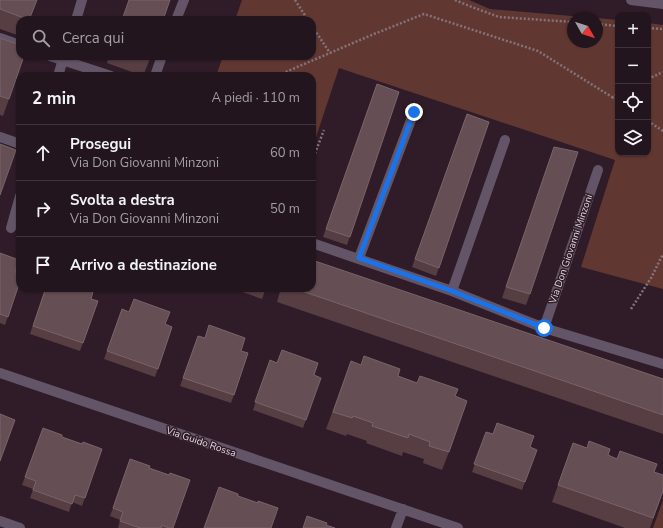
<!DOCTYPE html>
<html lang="it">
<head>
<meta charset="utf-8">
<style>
	body { margin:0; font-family:"Nunito Sans",sans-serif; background:#2b1e27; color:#f1f3f6 }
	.controls { position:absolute; right:12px; top:12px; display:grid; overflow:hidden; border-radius:8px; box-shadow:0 1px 3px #0004 }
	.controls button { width:36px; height:36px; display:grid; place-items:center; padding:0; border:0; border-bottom:1px solid #40343c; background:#23151e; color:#f1f3f6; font:20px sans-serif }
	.compass { position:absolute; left:567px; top:12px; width:36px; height:36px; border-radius:50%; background:#23151e; box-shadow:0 1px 3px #0004; rotate:129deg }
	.stop { position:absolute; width:12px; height:12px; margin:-9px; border:3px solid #1a73e8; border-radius:50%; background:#fff }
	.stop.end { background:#1a73e8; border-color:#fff; box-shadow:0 1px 4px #0008 }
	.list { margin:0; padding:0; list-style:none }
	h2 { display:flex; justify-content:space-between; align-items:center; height:52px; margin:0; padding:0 16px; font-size:17px }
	h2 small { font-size:13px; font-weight:400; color:#a39fa4 }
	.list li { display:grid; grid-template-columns:26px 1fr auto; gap:12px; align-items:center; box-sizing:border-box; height:56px; padding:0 16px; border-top:1px solid #40343c }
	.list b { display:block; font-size:15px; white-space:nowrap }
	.list p { margin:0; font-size:13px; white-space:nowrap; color:#a39fa4 }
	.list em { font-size:13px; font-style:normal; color:#a39fa4 }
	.icon { flex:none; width:22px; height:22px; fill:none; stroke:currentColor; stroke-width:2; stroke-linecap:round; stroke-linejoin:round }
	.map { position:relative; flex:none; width:663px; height:528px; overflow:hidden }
	.search { position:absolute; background:#23151e; box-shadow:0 1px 3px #0004; left:16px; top:16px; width:300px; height:44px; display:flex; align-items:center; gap:10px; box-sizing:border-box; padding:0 14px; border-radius:12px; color:#a39fa4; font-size:15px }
	.panel { position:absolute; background:#23151e; box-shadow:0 1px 3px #0004; left:16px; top:72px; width:300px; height:220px; border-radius:12px }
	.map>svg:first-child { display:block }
	.green { fill:#613831 }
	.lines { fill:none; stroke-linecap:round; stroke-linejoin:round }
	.path { stroke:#83737d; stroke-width:2.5; stroke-dasharray:2 2; stroke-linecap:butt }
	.street { stroke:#635567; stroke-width:10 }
	.wall { fill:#563e43 }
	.building { fill:#654e54; stroke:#796469 }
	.route { stroke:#1a73e8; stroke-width:5 }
	.labels { text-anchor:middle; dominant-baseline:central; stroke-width:3; stroke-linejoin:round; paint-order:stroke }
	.street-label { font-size:10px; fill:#e5d7df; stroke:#2f1c28 }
</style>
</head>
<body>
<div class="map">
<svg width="663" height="528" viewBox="0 0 663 528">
	<rect width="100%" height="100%" fill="#2f1c28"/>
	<path class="green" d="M 242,0 L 469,0 L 490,9 L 594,18 L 573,18 L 573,42 L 597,42 L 597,18 L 618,20 L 618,153 L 648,153 L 648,23 L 663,25 L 663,289 L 581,267 L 615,160 L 339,68 L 312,149 L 312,76 L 216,76 L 223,56 L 312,56 L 312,20 L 235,20 Z
		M 663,500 L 663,528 L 653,528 Z"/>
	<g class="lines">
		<path class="path" d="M 295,0 L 308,20
			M 455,0 L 472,7 L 499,17 L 573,22
			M 597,24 L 618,26
			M 312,26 L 330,53
			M 648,28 L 663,29
			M 283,76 L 281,74 L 374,34 L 424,14 L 538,51 L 612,97 L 618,94
			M 648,79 L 663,72
			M 612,97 L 618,101
			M 648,121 L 663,131
			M 312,161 L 324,130
			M 631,309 L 651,278 L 663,254"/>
		<path class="street" d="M 631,0 L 663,4
			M 76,20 L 82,0
			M 176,20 L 184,0
			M 0,38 L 20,45
			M 50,56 L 111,76
			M 58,76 L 64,56
			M 155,76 L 162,56
			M 0,137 L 20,144
			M 11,228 L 20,196
			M 312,243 L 452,291 L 544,328 L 663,364
			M 359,258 L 414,112
			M 452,291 L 505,140
			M 544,328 L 598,170
			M 0,373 L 458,528
			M 0,521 L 20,528
			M 396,528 L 403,509"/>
	</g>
	<path class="wall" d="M 0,0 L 29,20 L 20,20 L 20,36 L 0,29 Z
		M 0,38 L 9,99 L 3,116 L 0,115 Z
		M 109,56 L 151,56 L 143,76 L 107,63 Z
		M 377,84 L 399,92 L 347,245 L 323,237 Z
		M 467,114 L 489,122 L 436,276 L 412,267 Z
		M 554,147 L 530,294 L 526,305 L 502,298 Z
		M 0,253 L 15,272 L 20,281 L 5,325 L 0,323 Z
		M 45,288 L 91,299 L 98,301 L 80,351 L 30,334 Z
		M 231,288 L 266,288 L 262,299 Z
		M 281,288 L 312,288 L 663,379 L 663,434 L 277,302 Z
		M 122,309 L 172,327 L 155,377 L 104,359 Z
		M 198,336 L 241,351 L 234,395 L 231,403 L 180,386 Z
		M 270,360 L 321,378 L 303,428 L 253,410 Z
		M 351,361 L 361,365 L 398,376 L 455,396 L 449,452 L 442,470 L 423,463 L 424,459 L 403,452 L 402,456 L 366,443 L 367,441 L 347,434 L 346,436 L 326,429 Z
		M 43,428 L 62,437 L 82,444 L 102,449 L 82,506 L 72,502 L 69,512 L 30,498 L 33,489 L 22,485 Z
		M 486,432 L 537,450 L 522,490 L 472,472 Z
		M 573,443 L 654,472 L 663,491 L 650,528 L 625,528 L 552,502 Z
		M 130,459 L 149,468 L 169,475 L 173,528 L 118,528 L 120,520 L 110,516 Z"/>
	<path class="building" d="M 0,0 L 37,0 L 29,20 L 0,9 Z
		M 129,0 L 170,0 L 163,20 L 122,20 Z
		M 0,38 L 20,45 L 20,56 L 24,56 L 9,99 L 0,96 Z
		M 142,56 L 151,56 L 150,59 Z
		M 377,84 L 399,92 L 350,237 L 326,229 Z
		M 467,114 L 489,122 L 439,268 L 415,259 Z
		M 0,144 L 16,150 L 0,195 Z
		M 554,147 L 578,152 L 530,294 L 506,287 Z
		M 0,253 L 19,260 L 15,272 L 20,274 L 20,281 L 8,317 L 0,314 Z
		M 312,260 L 663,379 L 663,415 L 293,288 L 312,288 Z
		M 46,288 L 94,288 L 91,299 L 98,301 L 83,343 L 33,326 Z
		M 134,299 L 170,312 L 165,324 L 172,327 L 158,369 L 107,351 L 122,309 L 129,312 Z
		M 209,325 L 245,338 L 241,351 L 248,353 L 234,395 L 183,378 L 198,336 L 205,338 Z
		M 282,350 L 318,363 L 314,375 L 321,378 L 306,420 L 255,402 L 270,360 L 277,363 Z
		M 364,356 L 400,369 L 398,376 L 417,383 L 420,376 L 458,389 L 455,396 L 467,401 L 449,452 L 429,446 L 430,442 L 409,434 L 408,438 L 372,426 L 373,423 L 353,416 L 352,418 L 333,412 L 351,361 L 361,365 Z
		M 0,414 L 15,420 L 0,461 Z
		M 497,423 L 534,436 L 530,447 L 537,450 L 525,482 L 474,464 L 486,432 L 493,434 Z
		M 43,428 L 62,435 L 62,437 L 82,444 L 83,442 L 102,449 L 85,498 L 75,495 L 72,504 L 33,490 L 36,481 L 25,477 Z
		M 589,441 L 610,449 L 608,455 L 617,459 L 620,451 L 657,464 L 654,472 L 663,475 L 663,491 L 653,518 L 558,485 L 573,443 L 587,448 Z
		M 130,459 L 150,466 L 149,468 L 169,475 L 170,473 L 190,480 L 173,528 L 169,528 L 162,525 L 161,528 L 140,528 L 120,521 L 123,512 L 113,508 Z
		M 219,487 L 238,494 L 238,496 L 258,503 L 258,501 L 278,508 L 271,528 L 204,528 Z
		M 307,516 L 327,523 L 326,525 L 335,528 L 303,528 Z"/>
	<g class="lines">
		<path class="route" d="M 414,112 L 359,258 L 452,291 L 544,328"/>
	</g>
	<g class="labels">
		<g class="street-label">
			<text transform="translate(571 249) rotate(-71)">Via Don Giovanni Minzoni</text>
			<text transform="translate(201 442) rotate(19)">Via Guido Rossa</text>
		</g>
	</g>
</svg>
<div class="controls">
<button>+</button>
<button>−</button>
<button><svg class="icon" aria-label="locate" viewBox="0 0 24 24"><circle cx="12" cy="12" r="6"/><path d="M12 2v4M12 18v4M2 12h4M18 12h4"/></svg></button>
<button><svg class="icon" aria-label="layers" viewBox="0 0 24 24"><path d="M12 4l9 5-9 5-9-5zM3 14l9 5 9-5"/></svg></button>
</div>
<svg class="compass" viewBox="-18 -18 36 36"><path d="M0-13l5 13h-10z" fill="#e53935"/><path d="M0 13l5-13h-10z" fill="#a39fa4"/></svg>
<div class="stop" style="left:544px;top:328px"></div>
<div class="stop end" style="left:414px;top:112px"></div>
<div class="search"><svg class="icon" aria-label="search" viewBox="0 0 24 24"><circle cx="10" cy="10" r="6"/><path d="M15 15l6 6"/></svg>Cerca qui</div>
<section class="panel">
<h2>2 min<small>A piedi · 110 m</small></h2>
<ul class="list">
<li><svg class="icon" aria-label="ahead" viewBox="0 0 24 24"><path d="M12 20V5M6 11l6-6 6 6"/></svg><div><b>Prosegui</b><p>Via Don Giovanni Minzoni</p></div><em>60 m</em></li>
<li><svg class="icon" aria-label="right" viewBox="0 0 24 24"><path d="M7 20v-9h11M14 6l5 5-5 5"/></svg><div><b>Svolta a destra</b><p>Via Don Giovanni Minzoni</p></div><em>50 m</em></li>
<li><svg class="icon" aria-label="arrive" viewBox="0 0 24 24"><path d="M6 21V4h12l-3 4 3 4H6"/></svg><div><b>Arrivo a destinazione</b></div></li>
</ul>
</section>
</div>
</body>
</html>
